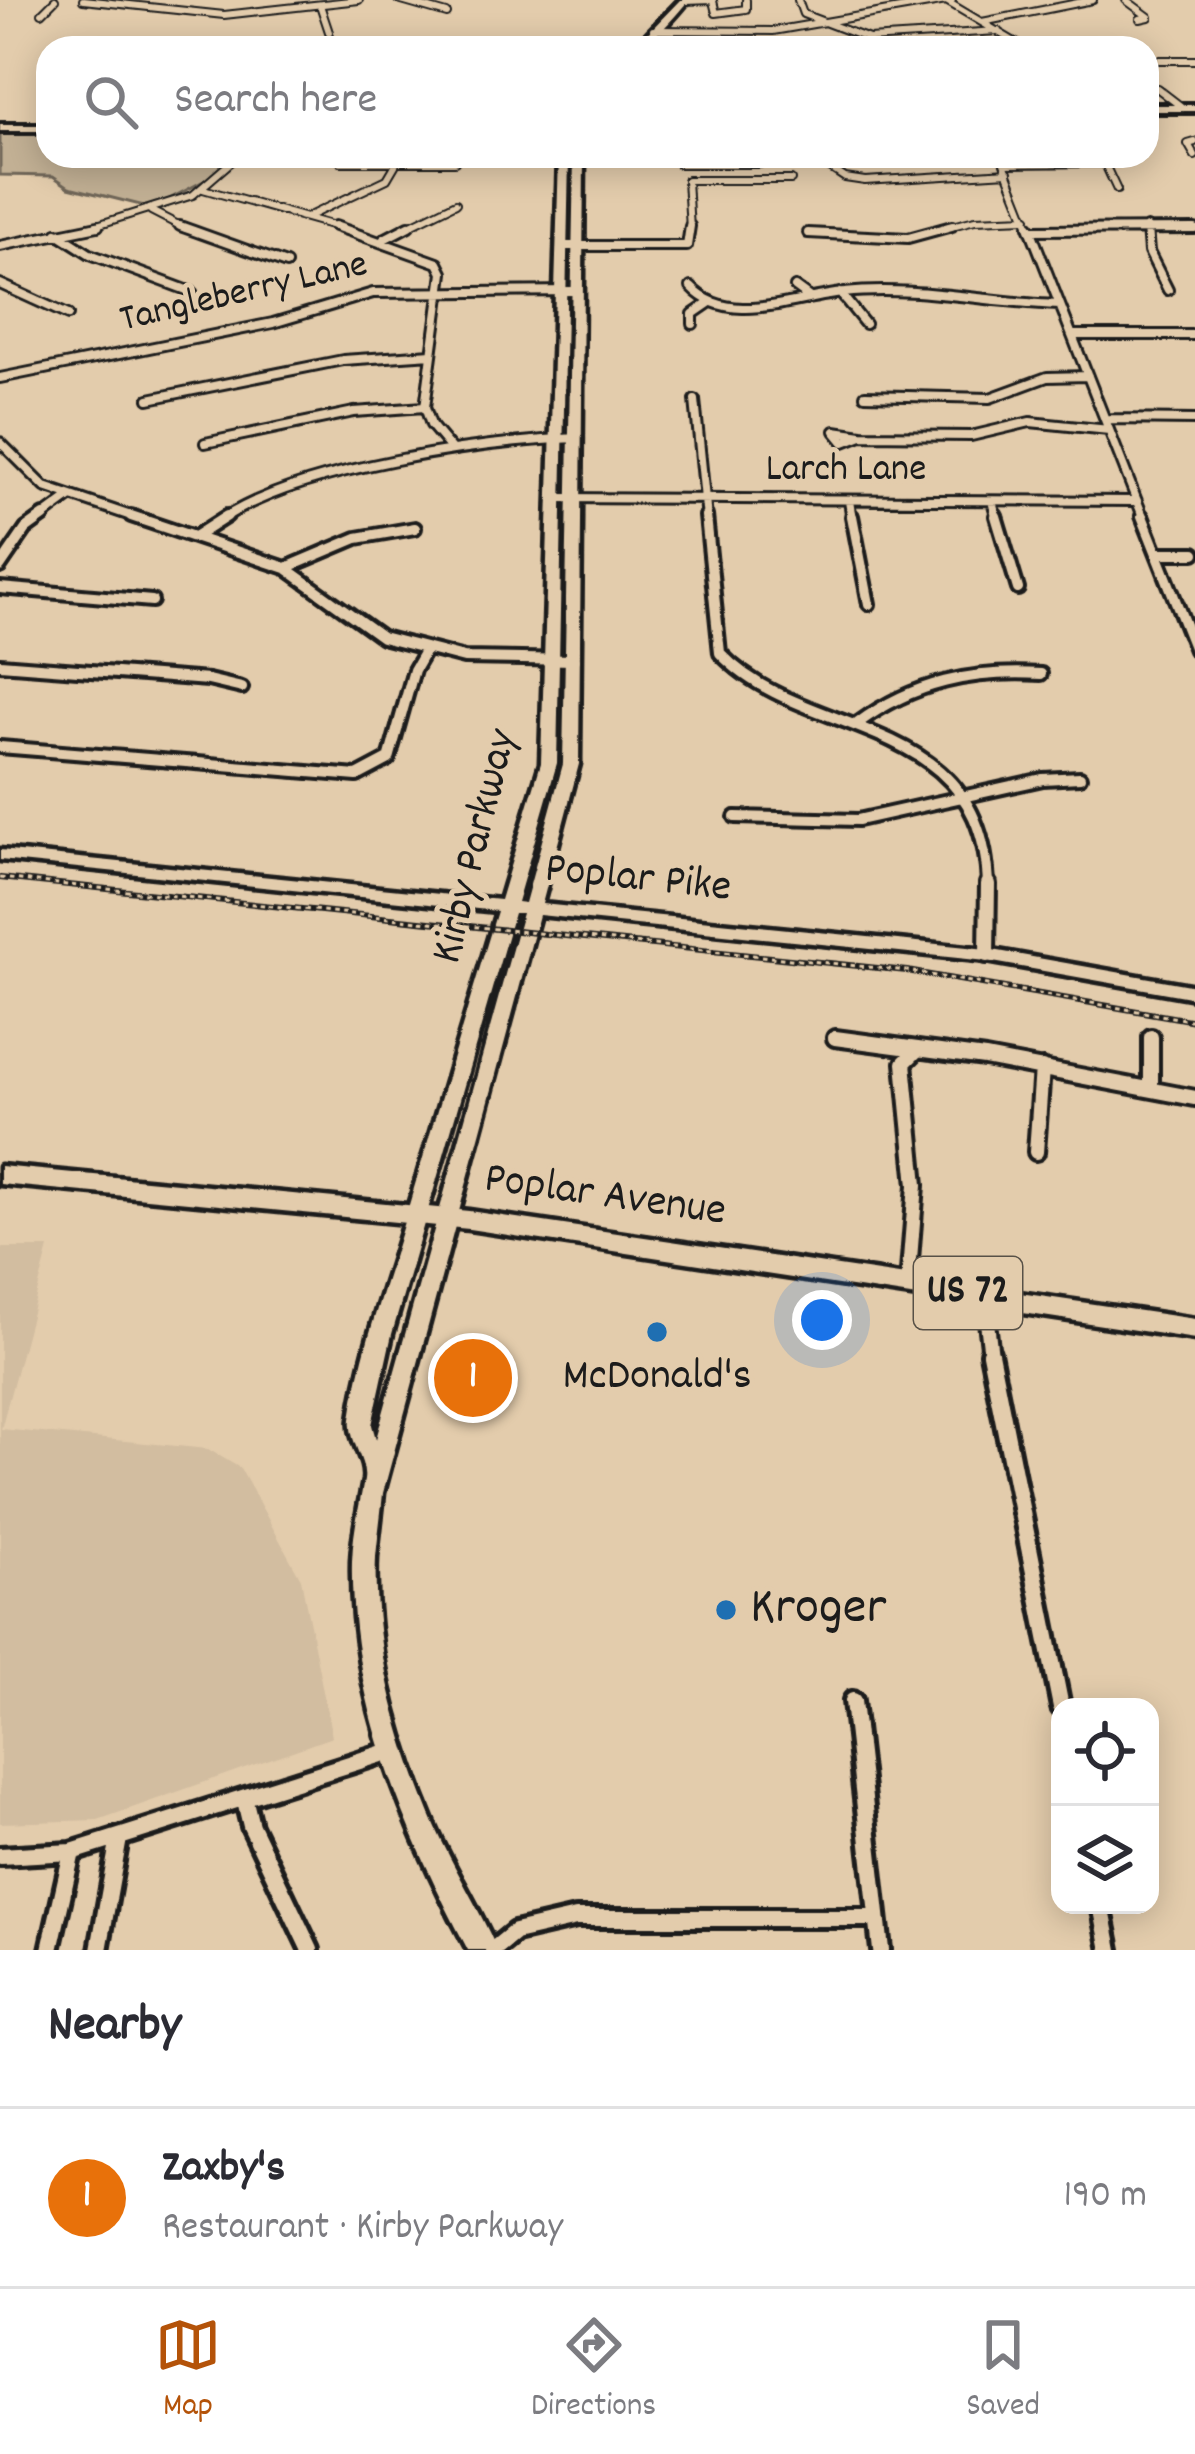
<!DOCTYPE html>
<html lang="en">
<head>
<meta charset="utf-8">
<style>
	body { margin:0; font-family:Dekko,sans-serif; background:#f2f2f3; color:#2b2b33 }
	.controls { position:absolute; right:36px; bottom:36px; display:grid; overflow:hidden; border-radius:24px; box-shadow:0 6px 30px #0003 }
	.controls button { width:108px; height:108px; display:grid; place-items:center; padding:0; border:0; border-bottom:3px solid #e1e1e2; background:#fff; color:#2b2b33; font:60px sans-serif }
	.you { position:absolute; left:822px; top:1320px; width:42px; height:42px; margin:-30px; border:9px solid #fff; border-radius:50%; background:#1a73e8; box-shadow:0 0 0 18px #1a73e833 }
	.badge { display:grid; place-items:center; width:78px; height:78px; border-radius:50%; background:#b45309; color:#fff; font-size:39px; font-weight:700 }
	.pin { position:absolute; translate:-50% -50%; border:6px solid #fff; box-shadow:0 3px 12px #0006 }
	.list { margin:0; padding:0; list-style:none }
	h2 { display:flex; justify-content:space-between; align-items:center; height:156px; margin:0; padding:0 48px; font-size:51px }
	h2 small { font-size:39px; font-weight:400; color:#7c7c81 }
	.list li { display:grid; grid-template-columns:78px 1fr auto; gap:36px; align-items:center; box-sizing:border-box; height:180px; padding:0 48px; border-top:3px solid #e1e1e2 }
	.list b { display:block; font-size:45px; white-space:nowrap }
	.list p { margin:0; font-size:39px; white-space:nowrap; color:#7c7c81 }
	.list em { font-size:39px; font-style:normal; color:#7c7c81 }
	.icon { flex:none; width:66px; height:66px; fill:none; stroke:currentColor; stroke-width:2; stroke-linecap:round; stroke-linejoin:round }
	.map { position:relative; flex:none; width:1195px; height:1950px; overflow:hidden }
	.search { position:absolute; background:#fff; box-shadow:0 6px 30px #0003; left:36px; right:36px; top:36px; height:132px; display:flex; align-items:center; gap:30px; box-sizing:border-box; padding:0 42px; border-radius:36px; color:#7c7c81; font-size:45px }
	.sheet { height:336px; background:#fff }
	nav { display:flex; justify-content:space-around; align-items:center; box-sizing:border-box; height:168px; border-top:3px solid #e1e1e2; background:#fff; font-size:33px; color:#7c7c81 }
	nav a { display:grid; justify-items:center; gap:6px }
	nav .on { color:#b45309 }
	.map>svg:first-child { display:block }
	.built { fill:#d2bda0 }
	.green { fill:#c2b094; stroke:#6f6658; stroke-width:3 }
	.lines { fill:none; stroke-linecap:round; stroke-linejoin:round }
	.minor-far4-casing { stroke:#1c1c1c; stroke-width:10 }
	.minor-far3-casing { stroke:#1c1c1c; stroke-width:14 }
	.minor-far2-casing { stroke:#1c1c1c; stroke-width:18 }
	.minor-far1-casing { stroke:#1c1c1c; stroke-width:22 }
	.minor-casing { stroke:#1c1c1c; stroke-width:26 }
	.tertiary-casing { stroke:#1c1c1c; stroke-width:10 }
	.secondary-casing { stroke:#1c1c1c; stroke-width:9 }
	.primary-casing { stroke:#1c1c1c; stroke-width:9 }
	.minor-far4 { stroke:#e3ccac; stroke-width:6 }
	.minor-far3 { stroke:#e3ccac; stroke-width:8 }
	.minor-far2 { stroke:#e3ccac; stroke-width:10 }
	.minor-far1 { stroke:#e3ccac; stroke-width:14 }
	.minor { stroke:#e3ccac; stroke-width:16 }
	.tertiary { fill:#e3ccac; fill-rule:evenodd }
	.secondary { fill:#e3ccac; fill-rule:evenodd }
	.primary { fill:#e3ccac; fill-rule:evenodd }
	.rail-casing { stroke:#1c1c1c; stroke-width:6 }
	.rail { stroke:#e3ccac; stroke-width:3; stroke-dasharray:4.5; stroke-linecap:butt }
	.poi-dot { fill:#1f6fb2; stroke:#e3ccac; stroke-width:4.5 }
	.labels { text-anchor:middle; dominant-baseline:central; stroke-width:10; stroke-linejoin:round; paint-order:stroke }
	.far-street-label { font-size:39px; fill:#1c1c1c; stroke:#e3ccac }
	.shield { fill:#e3ccac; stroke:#585147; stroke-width:3 }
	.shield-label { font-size:42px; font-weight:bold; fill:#1c1c1c }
	.street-label { font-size:45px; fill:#1c1c1c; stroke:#e3ccac }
	.poi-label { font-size:45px; fill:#1c1c1c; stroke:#e3ccac }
	.near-poi-label { font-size:54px; fill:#1c1c1c; stroke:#e3ccac; text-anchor:start }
</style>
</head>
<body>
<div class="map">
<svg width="1195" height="1950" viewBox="0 0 1195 1950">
	<rect width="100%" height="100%" fill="#e3ccac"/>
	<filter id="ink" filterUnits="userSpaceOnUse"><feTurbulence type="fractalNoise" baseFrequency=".00833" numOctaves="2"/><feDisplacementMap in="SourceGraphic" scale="24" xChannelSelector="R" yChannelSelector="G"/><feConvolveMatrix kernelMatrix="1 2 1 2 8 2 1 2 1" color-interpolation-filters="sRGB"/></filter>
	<g filter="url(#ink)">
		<path class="built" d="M 0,1248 L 49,1248 L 1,1429 L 208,1449 L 240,1468 L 301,1579 L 332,1737 L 98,1820 L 0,1823 Z"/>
		<path class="green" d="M 0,129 L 48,129 L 48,156 L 231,156 L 215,175 L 152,208 L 69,187 L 53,176 L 0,175 Z"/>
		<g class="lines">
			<defs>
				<path id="minor-far4" d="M 83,0 L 224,15 L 359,0
					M 398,0 L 447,14
					M 798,0 L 803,14 L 869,39 L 998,31
					M 1126,0 L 1149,17 L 1140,19
					M 685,1 L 712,0
					M 713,1 L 716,13 L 746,9 L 746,0
					M 946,1 L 1025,48
					M 321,8 L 329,32
					M 42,13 L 55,0
					M 982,22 L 1093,0
					M 653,30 L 773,31 L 952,0
					M 1147,60 L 1195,60
					M 1157,88 L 1183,108
					M 1195,142 L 1188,144 L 1195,156
					M 1001,156 L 1030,229
					M 1102,158 L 1117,190
					M 341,162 L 455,162
					M 679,164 L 760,164
					M 1005,164 L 1104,163
					M 827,166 L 845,178 L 865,181 L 1008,172
					M 203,189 L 345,229
					M 151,211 L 186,229
					M 309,216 L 387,179 L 397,162
					M 84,229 L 193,195 L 238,156
					M 403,229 L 456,203
					M 690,229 L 687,180 L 791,180
					M 940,229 L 975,220 L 1027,218
					M 1147,229 L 1195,229"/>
				<path id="minor-far3" d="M 180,226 L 286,264
					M 335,226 L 438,263 L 443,273 L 425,407 L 431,425 L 452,450
					M 1029,226 L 1144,519
					M 1147,228 L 1149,252 L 1168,290
					M 1032,230 L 1195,229
					M 57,233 L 90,254 L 192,292
					M 808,233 L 908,238 L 952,226
					M 384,239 L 409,226
					M 0,246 L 98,226
					M 562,246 L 687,246 L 690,226
					M 0,284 L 68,315
					M 691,287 C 729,328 796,297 844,293 C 916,285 988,303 1060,305
					M 795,287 L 810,298
					M 840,293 L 865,324
					M 693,324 L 693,314 L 709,303
					M 1072,335 L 1195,335
					M 0,378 L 273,323 L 373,293 L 576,291
					M 865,395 L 990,398 L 1047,377 L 1088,376
					M 149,399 L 343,360 L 432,354
					M 695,400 L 707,519
					M 1106,419 L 1195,420
					M 835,431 L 862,435 L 844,442 Z
					M 862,435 L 971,436 L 1030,422 L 1109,430
					M 0,442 L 45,487 L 140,519
					M 205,443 L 354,412 L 425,407
					M 554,498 L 1137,501
					M 849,501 L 852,519
					M 992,501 L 997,519
					M 40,519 L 70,497
					M 222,519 C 302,467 481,442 577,438"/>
				<path id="minor-far2" d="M 131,516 L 286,568 L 382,637 L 464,658 L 575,660
					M 706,516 L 720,653 C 804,743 984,710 988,887
					M 852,516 L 869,604
					M 996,516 L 1018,589
					M 1142,516 L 1195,650
					M 196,536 L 227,516
					M 1158,553 L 1195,553
					M 0,567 L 26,529 L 44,516
					M 286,568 L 357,538 L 415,528
					M 0,588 L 152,601
					M 0,664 L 208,680 L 242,688
					M 858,723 C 914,682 973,670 1041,674
					M 0,747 L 357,776 L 389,759 L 414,670 L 425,651
					M 735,817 L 858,820 L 1043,779 L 1080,777"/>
				<path id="minor-far1" d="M 987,955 L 988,884
					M 1151,1037 L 1151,1089
					M 835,1038 L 985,1058 L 1195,1098
					M 1036,1152 L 1042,1068
					M 908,1284 L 916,1185 L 904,1063 L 916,1051
					M 984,1296 L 991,1356"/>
				<path id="minor" d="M 990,1353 L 1061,1707
					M 853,1701 L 881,1950
					M 245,1801 L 251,1826 L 310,1950
					M 0,1856 L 72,1852 L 394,1750
					M 1101,1905 L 1110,1950
					M 50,1950 L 72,1852
					M 99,1950 L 119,1838
					M 493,1950 L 515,1932 L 576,1918 L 877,1918"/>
				<path id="tertiary" d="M 1147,105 L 1195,105 L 1195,111 L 1147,111 Z
					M 0,125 L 48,125 L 48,131 L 0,131 Z"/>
				<path id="secondary" d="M 680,0 L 689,0 C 672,19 652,48 624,48 L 647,34 Z
					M 559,156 L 569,156 L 557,763 L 517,902 L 525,903 L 563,764 L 574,156 L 584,156 L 579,764 L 542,904 L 987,949 L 1195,986 L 1195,998 L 987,961 L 539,915 L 383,1493 C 381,1514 378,1536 376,1557 C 372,1647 400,1744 435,1826 C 453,1868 479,1907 497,1950 L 468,1950 C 405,1831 349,1699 352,1561 C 353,1534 359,1507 364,1480 C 367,1461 348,1440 351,1419 C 360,1353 384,1289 403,1225 C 434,1121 465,1016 497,911 L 0,860 L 0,850 L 500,900 L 541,763 ZM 514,913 L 522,913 L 376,1439 L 372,1425 L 392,1334 Z"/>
				<path id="primary" d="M 0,1166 L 469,1211 L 1195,1319 L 1195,1339 L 469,1229 L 0,1184 Z"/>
			</defs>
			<use href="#minor-far4" class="minor-far4-casing"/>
			<use href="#minor-far3" class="minor-far3-casing"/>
			<use href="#minor-far2" class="minor-far2-casing"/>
			<use href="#minor-far1" class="minor-far1-casing"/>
			<use href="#minor" class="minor-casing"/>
			<use href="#tertiary" class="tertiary-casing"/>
			<use href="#secondary" class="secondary-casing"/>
			<use href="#primary" class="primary-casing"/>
			<use href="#minor-far4" class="minor-far4"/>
			<use href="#minor-far3" class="minor-far3"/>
			<use href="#minor-far2" class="minor-far2"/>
			<use href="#minor-far1" class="minor-far1"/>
			<use href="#minor" class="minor"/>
			<use href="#tertiary" class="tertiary"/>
			<use href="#secondary" class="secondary"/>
			<use href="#primary" class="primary"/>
			<defs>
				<path id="rail" d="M 0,878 L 907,971 L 1195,1021"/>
			</defs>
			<use href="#rail" class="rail-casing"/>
			<use href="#rail" class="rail"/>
		</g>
	</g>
	<g class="poi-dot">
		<circle cx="657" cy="1332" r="12"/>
		<circle cx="726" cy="1610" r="12"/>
	</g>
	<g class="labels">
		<g class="far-street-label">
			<text transform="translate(244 294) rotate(-13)">Tangleberry Lane</text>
			<text x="846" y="471">Larch Lane</text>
		</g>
		<rect class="shield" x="914" y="1257" width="108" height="72" rx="9"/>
		<g class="shield-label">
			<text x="968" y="1293">US 72</text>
		</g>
		<g class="street-label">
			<text transform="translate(477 847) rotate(-76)">Kirby Parkway</text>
			<text transform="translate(638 880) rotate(6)">Poplar Pike</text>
			<text transform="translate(605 1197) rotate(8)">Poplar Avenue</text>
		</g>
		<g class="poi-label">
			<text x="657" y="1378">McDonald's</text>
		</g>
		<g class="near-poi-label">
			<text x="750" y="1610">Kroger</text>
		</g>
	</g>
</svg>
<div class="controls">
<button><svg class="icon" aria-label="locate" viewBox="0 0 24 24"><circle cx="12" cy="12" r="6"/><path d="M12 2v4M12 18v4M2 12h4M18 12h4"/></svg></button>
<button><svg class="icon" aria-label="layers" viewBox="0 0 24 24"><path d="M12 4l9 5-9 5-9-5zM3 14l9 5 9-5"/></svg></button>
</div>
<div class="you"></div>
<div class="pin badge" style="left:473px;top:1378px;background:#e8710a">1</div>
<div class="search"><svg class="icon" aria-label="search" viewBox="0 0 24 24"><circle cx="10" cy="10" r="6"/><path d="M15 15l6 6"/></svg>Search here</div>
</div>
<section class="sheet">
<h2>Nearby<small></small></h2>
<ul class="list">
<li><span class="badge" style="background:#e8710a">1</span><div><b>Zaxby's</b><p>Restaurant · Kirby Parkway</p></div><em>190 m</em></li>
</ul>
</section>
<nav>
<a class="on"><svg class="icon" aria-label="map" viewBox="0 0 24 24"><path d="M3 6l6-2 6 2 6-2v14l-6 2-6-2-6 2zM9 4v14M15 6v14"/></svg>Map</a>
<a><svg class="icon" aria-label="directions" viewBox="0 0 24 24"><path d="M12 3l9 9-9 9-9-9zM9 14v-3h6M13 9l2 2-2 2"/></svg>Directions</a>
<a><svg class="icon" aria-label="saved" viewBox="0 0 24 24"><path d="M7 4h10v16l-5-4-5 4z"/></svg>Saved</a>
</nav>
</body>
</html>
